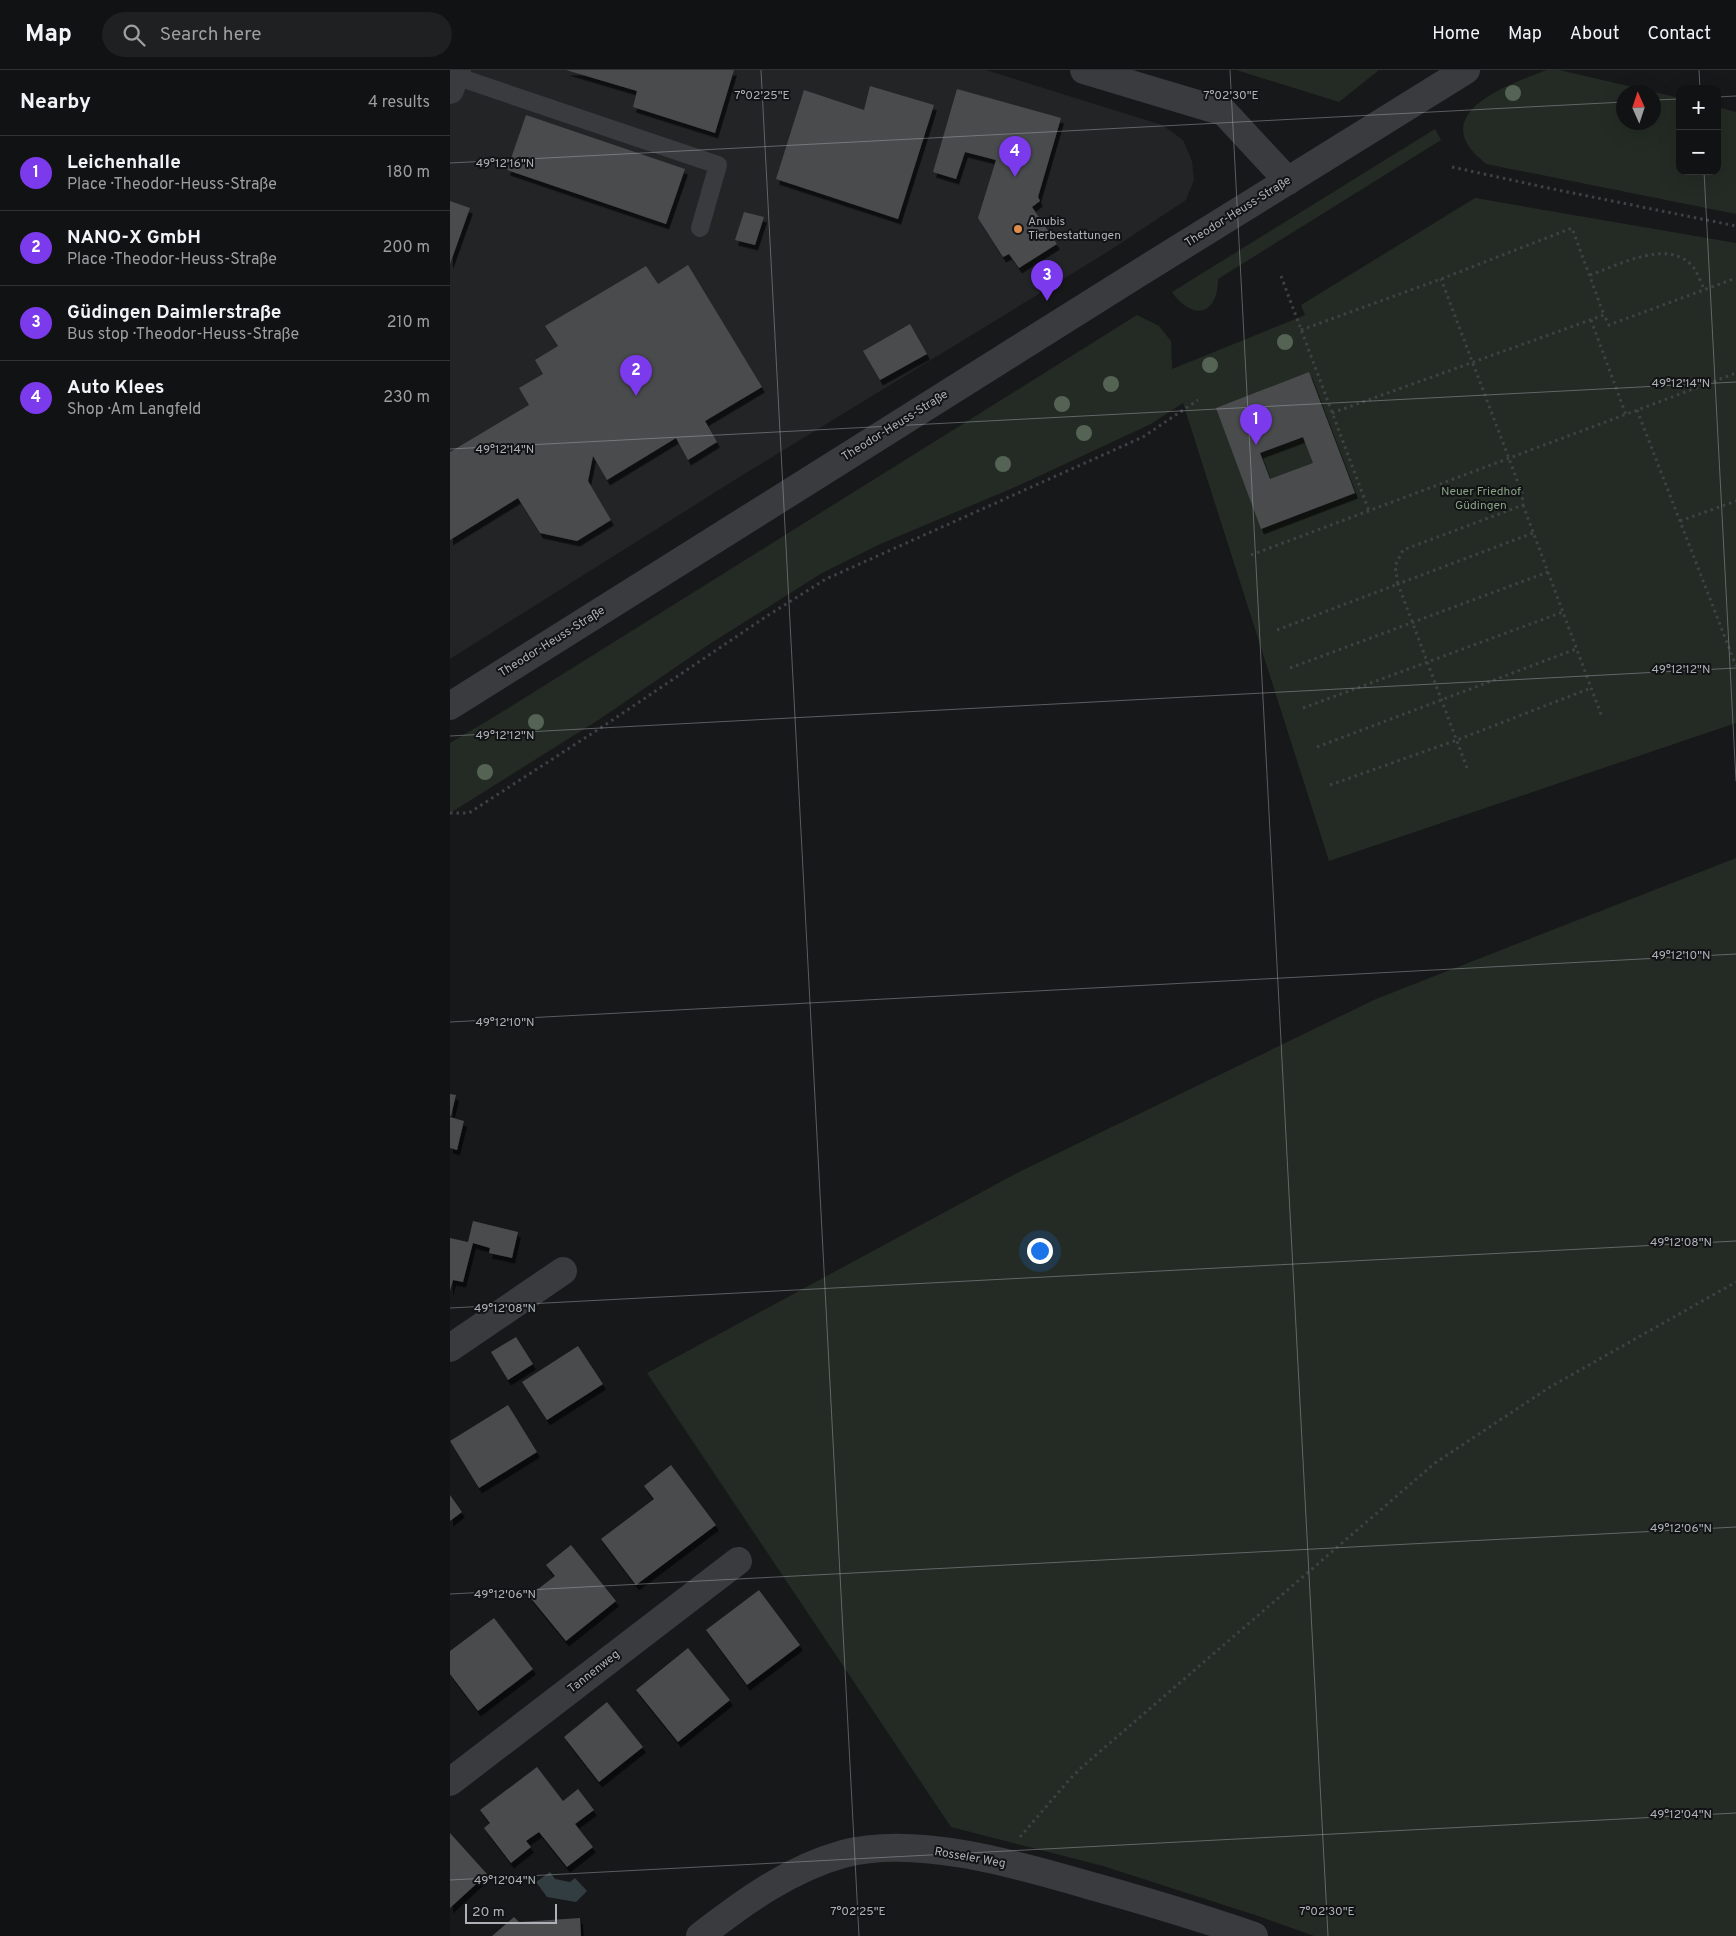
<!DOCTYPE html>
<html lang="en">
<head>
<meta charset="utf-8">
<style>
	body { margin:0; font-family:Overpass,sans-serif; background:#1e2021; color:#f1f3f6 }
	.controls { position:absolute; right:15px; top:15px; display:grid; overflow:hidden; border-radius:10px; box-shadow:0 5px 20px #0002 }
	.controls button { width:45px; height:45px; display:grid; place-items:center; padding:0; border:0; border-bottom:1px solid #303233; background:#111213; color:#f1f3f6; font:25px sans-serif }
	.compass { position:absolute; left:1166px; top:15px; width:45px; height:45px; border-radius:50%; background:#111213; box-shadow:0 5px 20px #0002; rotate:357deg }
	.scale { position:absolute; left:15px; bottom:12px; width:92px; box-sizing:border-box; padding-left:5px; border:2px solid #abb1b7; border-top:0; font-size:14px; line-height:18px; white-space:nowrap; color:#abb1b7; -webkit-text-stroke:4px #121314; paint-order:stroke }
	.you { position:absolute; left:589px; top:1180px; width:18px; height:18px; margin:-12px; border:4px solid #fff; border-radius:50%; background:#1a73e8; box-shadow:0 0 0 8px #1a73e833 }
	.badge { display:grid; place-items:center; width:32px; height:32px; border-radius:50%; background:#7c3aed; color:#fff; font-size:16px; font-weight:700 }
	.pin { position:absolute; translate:-50% -41px; filter:drop-shadow(0 1px 2px #0008) }
	.pin::after { content:''; position:absolute; top:26px; width:18px; height:15px; background:inherit; clip-path:polygon(0 0,100% 0,50% 100%) }
	.list { margin:0; padding:0; list-style:none }
	h2 { display:flex; justify-content:space-between; align-items:center; height:65px; margin:0; padding:0 20px; font-size:21px }
	h2 small { font-size:16px; font-weight:400; color:#9c9ea0 }
	.list li { display:grid; grid-template-columns:32px 1fr auto; gap:15px; align-items:center; box-sizing:border-box; height:75px; padding:0 20px; border-top:1px solid #303233 }
	.list b { display:block; font-size:19px; white-space:nowrap }
	.list p { margin:0; font-size:16px; white-space:nowrap; color:#9c9ea0 }
	.list em { font-size:16px; font-style:normal; color:#9c9ea0 }
	.icon { flex:none; width:28px; height:28px; fill:none; stroke:currentColor; stroke-width:2; stroke-linecap:round; stroke-linejoin:round }
	.map { position:relative; flex:none; width:1286px; height:1866px; overflow:hidden }
	header { display:flex; align-items:center; gap:30px; box-sizing:border-box; height:70px; padding:0 25px; background:#111213; border-bottom:1px solid #303233 }
	header strong { font-size:24px }
	nav { display:flex; gap:28px; margin-inline-start:auto; font-size:18px }
	.search { width:350px; height:45px; background:#1e2021; display:flex; align-items:center; gap:12px; box-sizing:border-box; padding:0 18px; border-radius:28px; color:#9c9ea0; font-size:19px }
	main { display:flex }
	aside { flex:1; background:#111213 }
	.map>svg:first-child { display:block }
	.built { fill:#232426 }
	.green { fill:#242b24; fill-rule:evenodd }
	.water { fill:#323d41 }
	.building { fill:#494b4e; fill-rule:evenodd; filter:url(#shadow) }
	.lines { fill:none; stroke-linecap:round; stroke-linejoin:round }
	.path { stroke:#3f4245; stroke-width:3; stroke-dasharray:2.5 4; stroke-linecap:butt }
	.service { stroke:#393b3e; stroke-width:18 }
	.minor { stroke:#393b3e; stroke-width:28 }
	.tertiary { stroke:#393b3e; stroke-width:28 }
	.tree { fill:#556354 }
	.ticks { fill:none; stroke:#abb1b7; stroke-width:1; stroke-opacity:0.45 }
	.poi-dot { fill:#e08c49; stroke:#121314; stroke-width:2 }
	.labels { text-anchor:middle; dominant-baseline:central; stroke-width:4; stroke-linejoin:round; paint-order:stroke }
	.street-label { font-size:12px; fill:#abb1b7; stroke:#121314 }
	.poi-label { font-size:12px; fill:#abb1b7; stroke:#121314; text-anchor:start }
	.park-label { font-size:12px; fill:#88a084; stroke:#121314 }
	.ticks-label { font-size:12px; text-anchor:middle; fill:#abb1b7; stroke:#121314; stroke-width:4; stroke-linejoin:round; paint-order:stroke }
</style>
</head>
<body>
<header>
<strong>Map</strong>
<div class="search"><svg class="icon" aria-label="search" viewBox="0 0 24 24"><circle cx="10" cy="10" r="6"/><path d="M15 15l6 6"/></svg>Search here</div>
<nav><a>Home</a><a>Map</a><a>About</a><a>Contact</a></nav>
</header>
<main>
<aside>
<h2>Nearby<small>4 results</small></h2>
<ul class="list">
<li><span class="badge">1</span><div><b>Leichenhalle</b><p>Place · Theodor-Heuss-Straße</p></div><em>180 m</em></li>
<li><span class="badge">2</span><div><b>NANO-X GmbH</b><p>Place · Theodor-Heuss-Straße</p></div><em>200 m</em></li>
<li><span class="badge">3</span><div><b>Güdingen Daimlerstraße</b><p>Bus stop · Theodor-Heuss-Straße</p></div><em>210 m</em></li>
<li><span class="badge">4</span><div><b>Auto Klees</b><p>Shop · Am Langfeld</p></div><em>230 m</em></li>
</ul>
</aside>
<div class="map">
<svg width="1286" height="1866" viewBox="0 0 1286 1866">
	<defs>
		<filter id="shadow"><feDropShadow dx="3" dy="5.5" stdDeviation="0" flood-color="#0009"/></filter>
	</defs>
	<rect width="100%" height="100%" fill="#171819"/>
	<path class="built" d="M 0,0 L 536,0 L 712,55 L 733,70 L 742,91 L 744,110 L 736,130 L 659,181 L 291,406 L 0,589 Z"/>
	<path class="green" d="M 786,0 L 929,0 L 889,32 Z
		M 1097,0 L 1109,0 L 1230,28 L 1230,101 L 1267,101 L 1267,37 L 1286,42 L 1286,144 L 1036,94 C 1031,89 1024,84 1020,78 C 989,36 1071,10 1097,0 ZM 1174,22 L 1204,22 L 1204,52 L 1174,52 Z
		M 985,59 L 991,70 L 768,209 C 768,246 742,251 722,222 Z
		M 1025,128 L 1286,173 L 1286,653 L 879,791 L 733,333 L 701,354 L 572,414 L 428,475 L 372,503 L 258,575 L 150,649 L 0,743 L 0,673 L 47,645 L 687,245 L 709,256 L 721,271 L 722,299 L 855,245 L 851,235 Z
		M 1286,788 L 1286,1866 L 864,1866 L 808,1846 L 653,1796 L 501,1757 L 197,1303 L 571,1101 L 926,929 Z"/>
	<path class="water" d="M 100,1802 L 105,1809 L 120,1812 L 125,1808 L 137,1821 L 126,1832 L 97,1827 L 86,1812 Z"/>
	<path class="building" d="M 116,0 L 284,0 L 265,63 L 183,37 L 187,21 Z
		M 420,16 L 484,35 L 448,149 L 326,109 L 354,20 L 414,40 Z
		M 507,19 L 611,48 L 588,127 L 590,131 L 582,137 L 607,174 L 569,198 L 559,184 L 553,187 L 528,148 L 546,90 L 515,82 L 506,109 L 483,102 Z
		M 76,45 L 235,99 L 216,154 L 57,100 Z
		M 0,131 L 20,138 L 0,194 Z
		M 294,142 L 314,147 L 305,175 L 285,170 Z
		M 238,195 L 312,317 L 255,351 L 267,372 L 238,390 L 226,368 L 157,410 L 143,386 L 138,411 L 161,450 L 127,471 L 90,463 L 68,428 L 0,470 L 0,382 L 79,335 L 69,318 L 93,304 L 85,290 L 108,276 L 95,256 L 196,196 L 208,214 Z
		M 460,254 L 477,284 L 430,310 L 413,281 Z
		M 859,302 L 905,423 L 811,459 L 766,338 ZM 853,367 L 863,393 L 820,409 L 810,383 Z
		M 0,1024 L 6,1025 L 1,1046 L 0,1046 Z
		M 0,1047 L 14,1051 L 7,1080 L 0,1078 Z
		M 23,1151 L 68,1162 L 62,1188 L 39,1183 L 40,1178 L 23,1173 L 13,1212 L 3,1210 L 0,1221 L 0,1168 L 18,1172 Z
		M 66,1267 L 83,1294 L 58,1310 L 41,1282 Z
		M 128,1276 L 153,1314 L 97,1350 L 72,1312 Z
		M 58,1335 L 87,1382 L 29,1418 L 0,1371 Z
		M 221,1395 L 266,1455 L 186,1515 L 151,1469 L 204,1429 L 194,1416 Z
		M 0,1425 L 12,1442 L 0,1451 Z
		M 121,1475 L 166,1531 L 116,1571 L 79,1526 L 105,1506 L 96,1495 Z
		M 309,1520 L 350,1575 L 297,1615 L 256,1560 Z
		M 44,1548 L 83,1599 L 28,1641 L 0,1604 L 0,1581 Z
		M 238,1578 L 280,1630 L 228,1672 L 186,1620 Z
		M 157,1632 L 193,1677 L 149,1712 L 114,1667 Z
		M 87,1697 L 113,1731 L 128,1719 L 144,1740 L 125,1754 L 143,1777 L 117,1797 L 89,1762 L 76,1771 L 81,1777 L 61,1793 L 34,1758 L 40,1753 L 30,1740 Z
		M 0,1763 L 37,1804 L 0,1838 Z
		M 64,1847 L 69,1852 L 130,1848 L 131,1866 L 42,1866 Z"/>
	<g class="lines">
		<path class="path" d="M 1002,97 L 1098,118 L 1286,156
			M 1140,205 C 1169,195 1220,167 1244,198 C 1248,204 1251,213 1254,219
			M 831,206 L 919,441
			M 1141,250 L 1176,345
			M 851,260 L 991,209 L 1122,158 L 1154,245
			M 1187,340 L 1286,596
			M 882,343 L 1154,245 L 1159,255 L 1286,208
			M 1073,435 L 1152,647
			M 1230,451 L 1286,431
			M 801,485 L 1286,303
			M 827,560 L 948,514 L 945,496 L 953,480 L 1073,435 L 1072,423 L 991,209
			M 840,598 L 1098,502
			M 853,638 L 1113,542
			M 867,677 L 1126,579
			M 1017,698 L 948,514 L 1083,463
			M 880,715 L 1007,670 L 1141,618
			M 0,743 L 19,743 L 155,655 L 317,546 L 376,509 L 693,367 L 748,330
			M 570,1767 L 620,1709 L 632,1697 L 985,1393 L 1100,1317 L 1286,1212"/>
		<path class="service" d="M 5,6 L 268,95 L 250,158"/>
		<path class="minor" d="M 634,0 L 774,42 L 838,111
			M 0,20 L 7,0
			M 0,1278 L 113,1201
			M 0,1712 L 288,1491
			M 250,1866 C 294,1832 339,1799 393,1784 C 467,1764 573,1796 645,1817 C 699,1832 752,1848 804,1866"/>
		<path class="tertiary" d="M 0,636 L 689,203 L 1016,0"/>
	</g>
	<g class="tree">
		<circle cx="1063" cy="23" r="8"/>
		<circle cx="835" cy="272" r="8"/>
		<circle cx="760" cy="295" r="8"/>
		<circle cx="661" cy="314" r="8"/>
		<circle cx="612" cy="334" r="8"/>
		<circle cx="634" cy="363" r="8"/>
		<circle cx="553" cy="394" r="8"/>
		<circle cx="86" cy="652" r="8"/>
		<circle cx="35" cy="702" r="8"/>
	</g>
	<path class="ticks" d="M 311,0 L 409,1866M 780,0 L 878,1866M 1249,0 L 1250,19M 1267,27 L 1286,26M 1204,30 L 1230,29M 0,93 L 1174,32M 1254,101 L 1286,711M 0,379 L 1286,312M 0,666 L 1286,598M 0,952 L 1286,884M 0,1238 L 1286,1171M 0,1524 L 1286,1457M 0,1810 L 1286,1743"/>
	<circle class="poi-dot" cx="568" cy="159" r="5"/>
	<g class="labels">
		<g class="street-label">
			<text transform="translate(788 142) rotate(-32)">Theodor-Heuss-Straße</text>
			<text transform="translate(445 356) rotate(-32)">Theodor-Heuss-Straße</text>
			<text transform="translate(102 572) rotate(-32)">Theodor-Heuss-Straße</text>
			<text transform="translate(144 1602) rotate(-38)">Tannenweg</text>
			<text transform="translate(520 1788) rotate(10)">Rosseler Weg</text>
		</g>
		<g class="poi-label">
			<text x="578" y="152">Anubis<tspan x="578" dy="14">Tierbestattungen</tspan></text>
		</g>
		<g class="park-label">
			<text x="1031" y="422">Neuer Friedhof<tspan x="1031" dy="14">Güdingen</tspan></text>
		</g>
	</g>
	<g class="ticks-label">
		<text x="312" y="29">7°02'25"E</text>
		<text x="781" y="29">7°02'30"E</text>
		<text x="55" y="97">49°12'16"N</text>
		<text x="1231" y="317">49°12'14"N</text>
		<text x="55" y="383">49°12'14"N</text>
		<text x="1231" y="603">49°12'12"N</text>
		<text x="55" y="669">49°12'12"N</text>
		<text x="1231" y="889">49°12'10"N</text>
		<text x="55" y="956">49°12'10"N</text>
		<text x="1231" y="1176">49°12'08"N</text>
		<text x="55" y="1242">49°12'08"N</text>
		<text x="1231" y="1462">49°12'06"N</text>
		<text x="55" y="1528">49°12'06"N</text>
		<text x="1231" y="1748">49°12'04"N</text>
		<text x="55" y="1814">49°12'04"N</text>
		<text x="408" y="1845">7°02'25"E</text>
		<text x="877" y="1845">7°02'30"E</text>
	</g>
</svg>
<div class="controls">
<button>+</button>
<button>−</button>
</div>
<svg class="compass" viewBox="-18 -18 36 36"><path d="M0-13l5 13h-10z" fill="#e53935"/><path d="M0 13l5-13h-10z" fill="#9c9ea0"/></svg>
<div class="scale">20 m</div>
<div class="you"></div>
<div class="pin badge" style="left:806px;top:375px">1</div>
<div class="pin badge" style="left:186px;top:326px">2</div>
<div class="pin badge" style="left:597px;top:231px">3</div>
<div class="pin badge" style="left:565px;top:107px">4</div>
</div>
</main>
</body>
</html>
